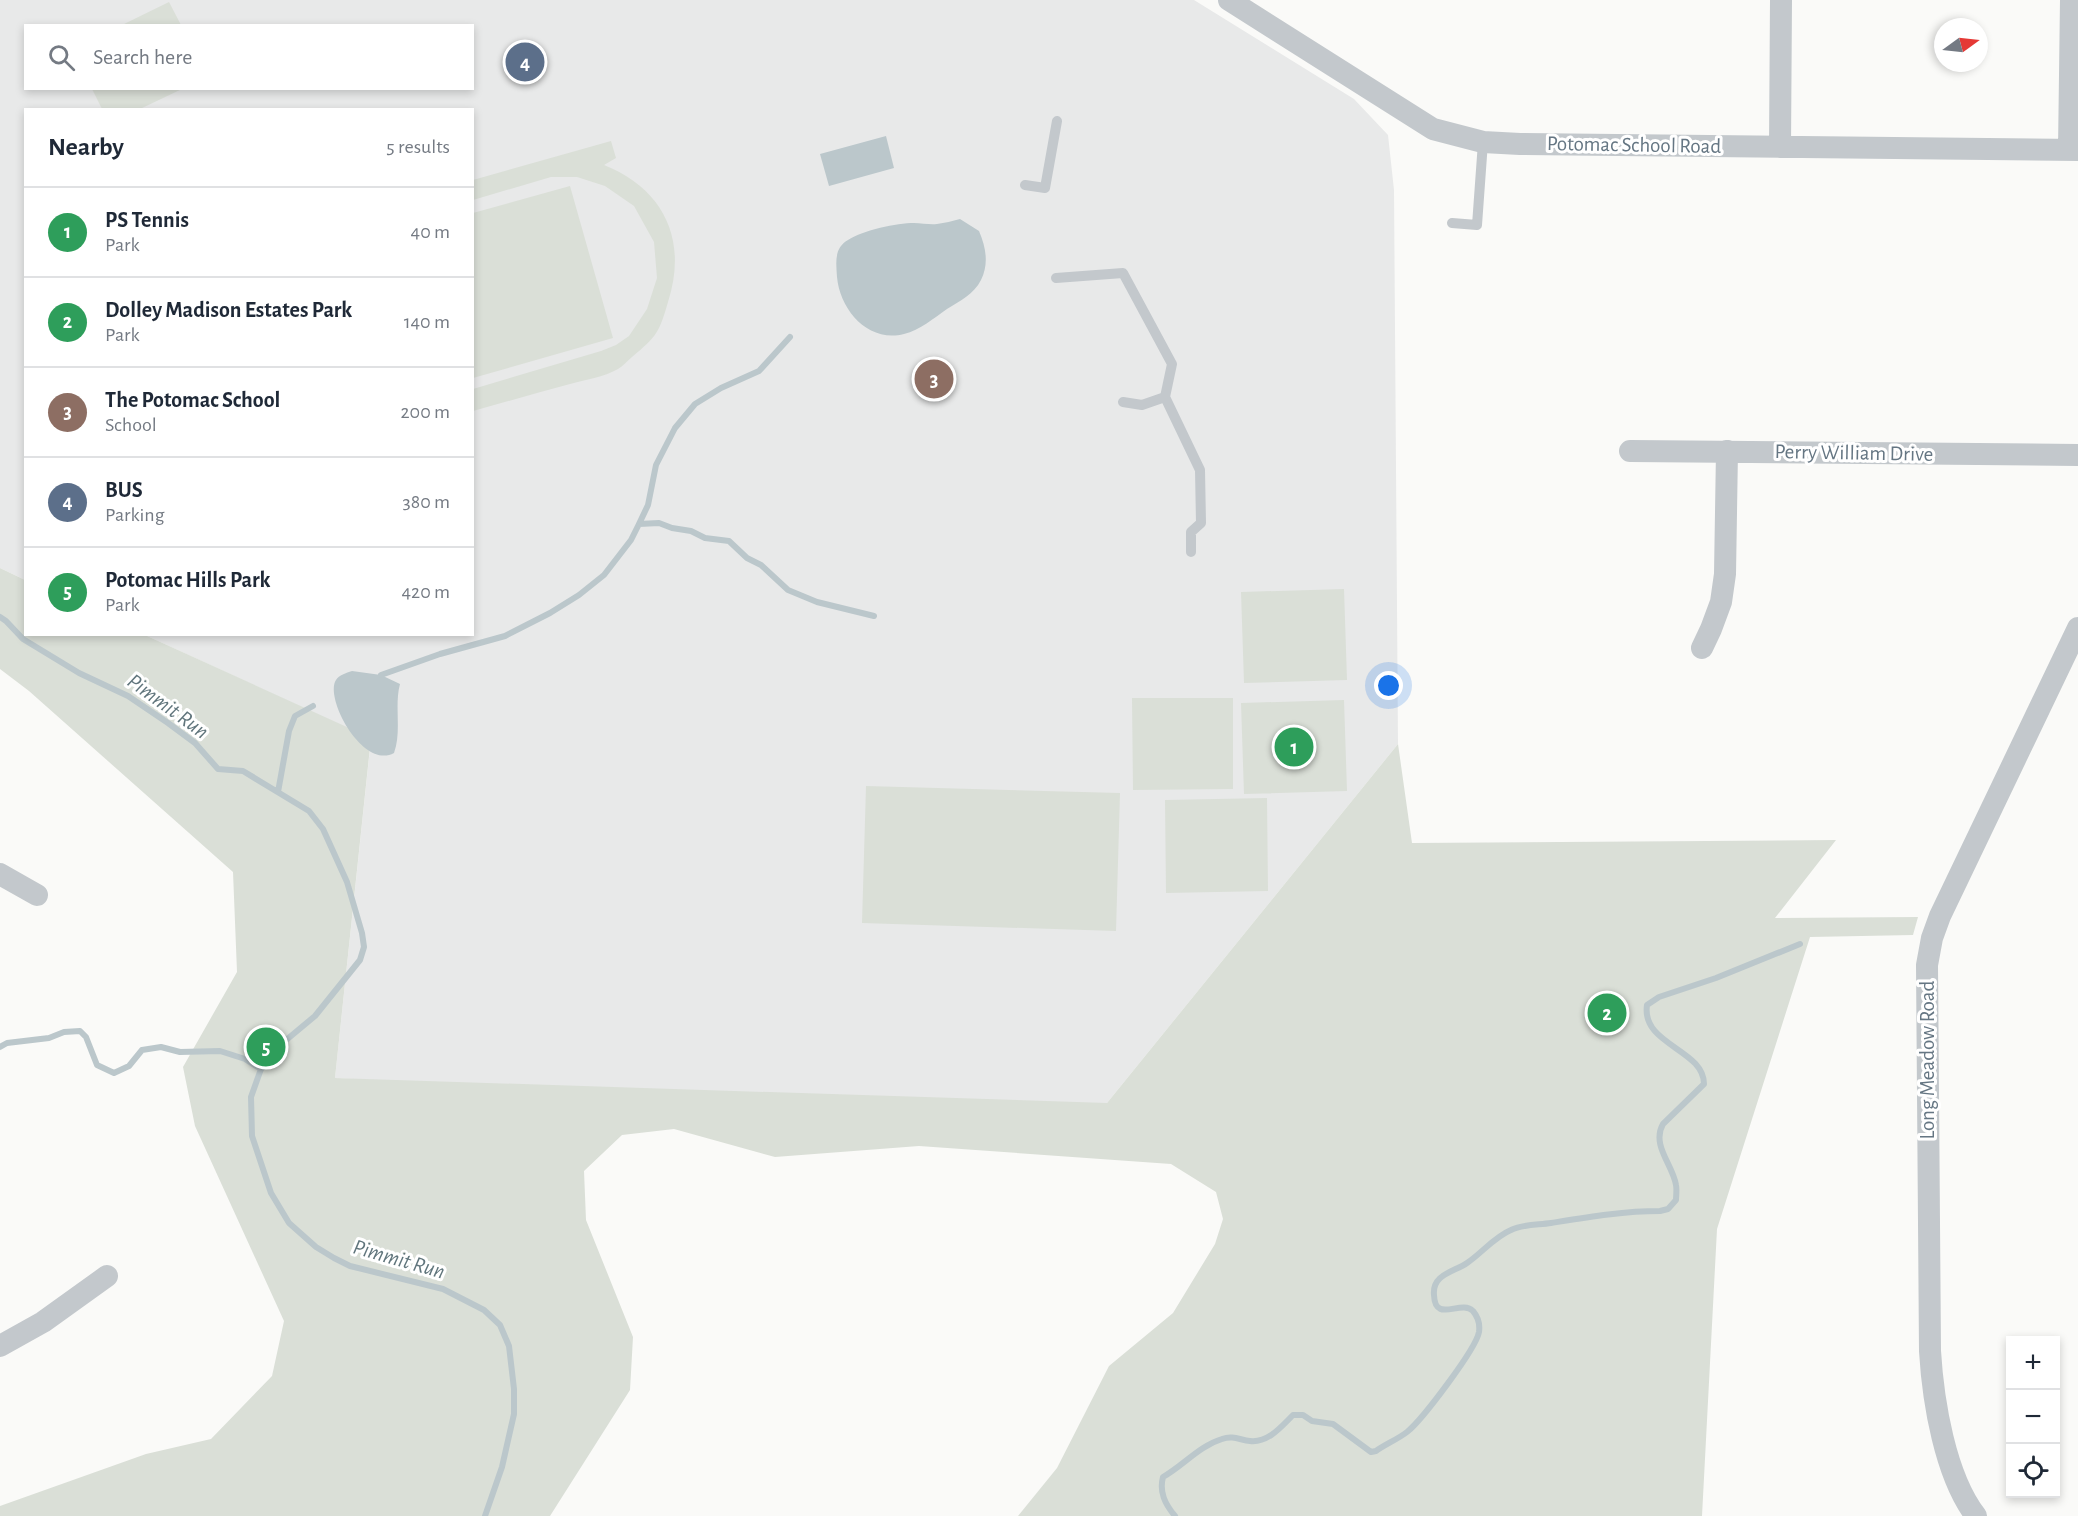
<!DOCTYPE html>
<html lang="en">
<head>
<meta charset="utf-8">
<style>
	body { margin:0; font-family:"Alegreya Sans",sans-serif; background:#f6f6f7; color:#1f2937 }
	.controls { position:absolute; right:18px; bottom:18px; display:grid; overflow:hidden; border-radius:0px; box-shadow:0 3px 9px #0003 }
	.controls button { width:54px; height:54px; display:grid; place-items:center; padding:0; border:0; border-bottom:2px solid #e0e1e3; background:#fff; color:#1f2937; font:30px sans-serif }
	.compass { position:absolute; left:1934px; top:18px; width:54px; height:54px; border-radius:50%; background:#fff; box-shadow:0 3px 9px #0003; rotate:75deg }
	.you { position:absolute; left:1389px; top:686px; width:21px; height:21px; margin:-15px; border:4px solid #fff; border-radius:50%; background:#1a73e8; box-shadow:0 0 0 9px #1a73e833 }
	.badge { display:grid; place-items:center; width:39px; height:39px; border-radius:50%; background:#d93025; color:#fff; font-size:20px; font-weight:700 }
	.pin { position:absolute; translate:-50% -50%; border:3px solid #fff; box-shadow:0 2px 6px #0006 }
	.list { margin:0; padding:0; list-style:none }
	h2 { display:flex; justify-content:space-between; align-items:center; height:78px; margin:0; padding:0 24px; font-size:26px }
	h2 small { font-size:20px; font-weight:400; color:#747a83 }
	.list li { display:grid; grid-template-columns:39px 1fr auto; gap:18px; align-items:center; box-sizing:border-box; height:90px; padding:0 24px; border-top:2px solid #e0e1e3 }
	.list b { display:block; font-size:22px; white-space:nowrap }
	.list p { margin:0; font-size:20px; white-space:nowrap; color:#747a83 }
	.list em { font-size:20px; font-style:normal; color:#747a83 }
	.icon { flex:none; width:33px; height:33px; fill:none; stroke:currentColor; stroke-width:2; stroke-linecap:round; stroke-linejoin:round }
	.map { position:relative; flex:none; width:2078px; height:1516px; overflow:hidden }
	.search { position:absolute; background:#fff; box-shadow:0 3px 9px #0003; left:24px; top:24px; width:450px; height:66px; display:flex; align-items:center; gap:15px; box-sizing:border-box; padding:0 21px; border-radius:0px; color:#747a83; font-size:22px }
	.panel { position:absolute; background:#fff; box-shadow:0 3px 9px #0003; left:24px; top:108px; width:450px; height:528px; border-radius:0px }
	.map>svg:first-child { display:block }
	.built { fill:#e8e9e9; fill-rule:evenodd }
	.green { fill:#dadfd7 }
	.water { fill:#bbc7cb }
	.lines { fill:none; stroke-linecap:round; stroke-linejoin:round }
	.stream { stroke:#bbc7cb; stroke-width:6 }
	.service { stroke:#c3c8cc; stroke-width:10 }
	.minor { stroke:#c3c8cc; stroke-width:22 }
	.labels { text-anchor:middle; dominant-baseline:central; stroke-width:6; stroke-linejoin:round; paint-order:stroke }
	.street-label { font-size:21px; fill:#657683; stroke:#fff }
	.water-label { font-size:22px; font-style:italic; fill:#60757c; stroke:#fff }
</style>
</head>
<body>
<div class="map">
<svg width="2078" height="1516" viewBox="0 0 2078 1516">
	<rect width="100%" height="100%" fill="#fafaf8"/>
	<path class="built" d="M 0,0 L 1194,0 L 1354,99 L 1388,135 L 1394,190 L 1398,744 L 1107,1103 L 906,1108 L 335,1078 L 371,739 L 145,635 L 472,634 L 472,110 L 26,110 L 25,580 L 0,568 ZM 26,26 L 472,26 L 472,88 L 26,88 Z"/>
	<path class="green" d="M 169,2 L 181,25 L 122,25 Z
		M 92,89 L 182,89 L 140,109 L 102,109 Z
		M 611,141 L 616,158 L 604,165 C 664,189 688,240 668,302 C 659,333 657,336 632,357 C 627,361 623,366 618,369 C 604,377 585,380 570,384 C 537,393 505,402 473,411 L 473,389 L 601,351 L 616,345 L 629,336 L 647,309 L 657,278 L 654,242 L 634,206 L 605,186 L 577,177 L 551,177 L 473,200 L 473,180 Z
		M 570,186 L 613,338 L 473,378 L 473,213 Z
		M 0,568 L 25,580 L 26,634 L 145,635 L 371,738 L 335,1078 L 1107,1103 L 1398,744 L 1412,843 L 1836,840 L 1775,918 L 1918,917 L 1913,935 L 1810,937 L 1717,1229 L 1702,1516 L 1018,1516 L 1057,1468 L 1109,1366 L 1173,1313 L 1215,1244 L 1223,1219 L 1216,1192 L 1171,1164 L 919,1146 L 775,1157 L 674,1129 L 622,1135 L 584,1171 L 586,1220 L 633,1337 L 630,1390 L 550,1516 L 0,1516 L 0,1506 L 146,1454 L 211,1439 L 272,1376 L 284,1321 L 195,1126 L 183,1067 L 237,972 L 233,872 L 29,691 L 0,669 Z
		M 1344,589 L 1347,680 L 1244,683 L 1241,592 Z
		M 1132,698 L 1233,698 L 1233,789 L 1133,790 Z
		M 1344,700 L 1347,791 L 1244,794 L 1241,703 Z
		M 866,786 L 1120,793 L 1116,931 L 862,923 Z
		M 1267,798 L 1268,891 L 1166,893 L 1165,800 Z"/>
	<path class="water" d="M 886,136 L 894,168 L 829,186 L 820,154 Z
		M 960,219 L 979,231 C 986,247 989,264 981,280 C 974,294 960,301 947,309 C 934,318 920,330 904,334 C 868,343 840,310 837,277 C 836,262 834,248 848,240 C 863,230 897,223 914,223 C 922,223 930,225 937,224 C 945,223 952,221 960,219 Z
		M 352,671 L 381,675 L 400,684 C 394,706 402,731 394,753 C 363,770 324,698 336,680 C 339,675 346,673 352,671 Z"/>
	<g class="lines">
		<path class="stream" d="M 639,524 L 648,505 L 656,465 L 675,428 L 695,404 L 721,388 L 759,371 L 790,337
			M 0,617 L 6,621 L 23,639 L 79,673 L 128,696 L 168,723 L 195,743 L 218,769 L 243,771 L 309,811 L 323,829 L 347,882 L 362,933 L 364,947 L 360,960 L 315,1016 L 285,1041 L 261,1069 L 251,1097 L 252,1136 L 271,1193 L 289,1223 L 316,1247 L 334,1258 L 350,1266 L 443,1289 L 484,1310 L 500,1325 L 509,1346 L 514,1389 L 514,1414 L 502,1467 L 485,1516
			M 381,675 L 440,654 L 505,636 L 550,613 L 579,595 L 604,575 L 631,540 L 639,524 L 659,523 L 672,528 L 691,531 L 705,538 L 729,541 L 747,558 L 761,565 L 788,590 L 817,602 L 874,616
			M 278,792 L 289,731 L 295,716 L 313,706
			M 0,1047 L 7,1043 L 49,1038 L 64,1032 L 80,1031 L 86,1037 L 97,1065 L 114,1073 L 129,1066 L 142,1050 L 161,1047 L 180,1052 L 220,1051 L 245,1059 L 261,1069
			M 1175,1516 C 1165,1504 1159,1492 1163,1477 C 1184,1465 1199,1446 1222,1439 C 1233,1435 1240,1440 1250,1441 C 1268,1443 1281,1427 1293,1415 L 1303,1415 L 1312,1421 L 1333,1424 L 1371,1452 L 1376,1451 C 1386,1444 1398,1439 1407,1432 C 1422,1420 1476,1349 1479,1332 C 1480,1325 1478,1317 1473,1311 C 1461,1299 1435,1324 1434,1295 C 1432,1274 1454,1272 1467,1263 C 1482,1253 1494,1237 1511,1230 C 1523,1224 1538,1225 1551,1223 C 1588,1217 1623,1211 1660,1211 L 1668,1209 L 1676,1200 C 1676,1196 1677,1190 1676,1185 C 1673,1165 1651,1145 1663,1124 L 1704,1084 C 1704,1049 1641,1045 1647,1005 L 1659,997 L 1716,978 L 1800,944"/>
		<path class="service" d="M 1025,185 L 1045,188 L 1057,121
			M 1452,223 L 1477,225 L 1483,142
			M 1056,278 L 1123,273 L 1172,364 L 1165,397 L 1200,470 L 1201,523 L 1191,532 L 1191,552
			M 1123,402 L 1142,405 L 1165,397"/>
		<path class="minor" d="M 1229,0 L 1433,129 L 1483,142 L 1520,144 L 2078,150
			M 1780,147 L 1781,0
			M 2069,150 L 2071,0
			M 1630,451 L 2078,455
			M 1702,648 L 1711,629 L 1721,602 L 1725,574 L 1727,451
			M 0,874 L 37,895
			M 0,1346 L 43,1322 L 107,1276
			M 1976,1516 C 1945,1476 1933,1401 1930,1351 L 1927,965 L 1932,938 L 1940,916 L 2078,628"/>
	</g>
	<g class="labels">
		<g class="street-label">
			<text transform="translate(1634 145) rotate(1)">Potomac School Road</text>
			<text transform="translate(1854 453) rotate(1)">Perry William Drive</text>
			<text transform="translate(1927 1060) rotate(-90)">Long Meadow Road</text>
		</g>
		<g class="water-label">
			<text transform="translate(168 706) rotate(36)">Pimmit Run</text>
			<text transform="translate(399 1259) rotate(16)">Pimmit Run</text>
		</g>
	</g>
</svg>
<div class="controls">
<button>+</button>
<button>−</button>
<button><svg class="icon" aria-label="locate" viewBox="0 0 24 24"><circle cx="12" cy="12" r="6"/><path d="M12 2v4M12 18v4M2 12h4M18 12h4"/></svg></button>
</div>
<svg class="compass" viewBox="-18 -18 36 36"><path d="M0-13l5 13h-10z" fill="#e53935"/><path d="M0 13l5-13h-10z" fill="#747a83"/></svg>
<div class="you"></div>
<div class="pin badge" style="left:1294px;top:747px;background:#2e9e5b">1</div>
<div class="pin badge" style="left:1607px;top:1013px;background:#2e9e5b">2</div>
<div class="pin badge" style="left:934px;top:379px;background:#8d6e63">3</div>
<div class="pin badge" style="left:525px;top:62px;background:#5c6f8a">4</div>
<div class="pin badge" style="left:266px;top:1047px;background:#2e9e5b">5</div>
<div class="search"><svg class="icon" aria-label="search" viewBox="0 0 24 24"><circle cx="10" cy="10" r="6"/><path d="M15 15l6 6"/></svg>Search here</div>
<section class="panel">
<h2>Nearby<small>5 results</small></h2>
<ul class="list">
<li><span class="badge" style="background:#2e9e5b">1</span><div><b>PS Tennis</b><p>Park</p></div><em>40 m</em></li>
<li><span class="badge" style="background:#2e9e5b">2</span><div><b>Dolley Madison Estates Park</b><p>Park</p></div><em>140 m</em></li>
<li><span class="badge" style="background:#8d6e63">3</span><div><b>The Potomac School</b><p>School</p></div><em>200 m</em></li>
<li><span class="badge" style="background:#5c6f8a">4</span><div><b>BUS</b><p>Parking</p></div><em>380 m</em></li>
<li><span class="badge" style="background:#2e9e5b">5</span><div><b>Potomac Hills Park</b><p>Park</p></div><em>420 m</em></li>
</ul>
</section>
</div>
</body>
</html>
